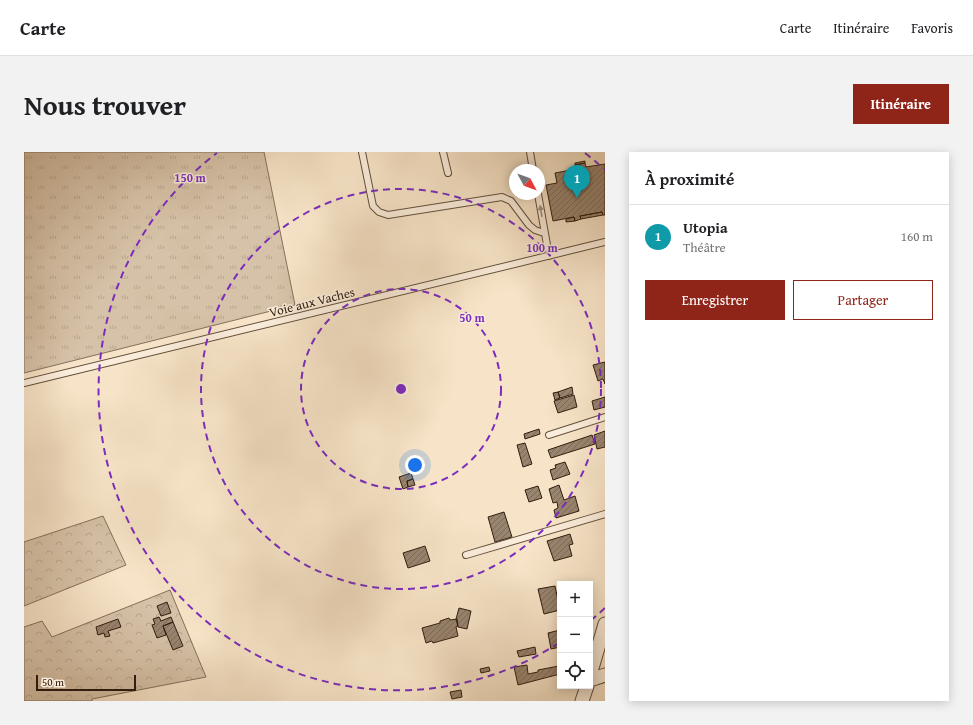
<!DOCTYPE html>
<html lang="fr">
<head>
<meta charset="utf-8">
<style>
	body { margin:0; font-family:"Gentium Book Plus",serif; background:#f2f2f2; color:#202124 }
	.controls { position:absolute; right:12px; bottom:12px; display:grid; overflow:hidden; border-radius:0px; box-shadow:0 2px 10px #0003 }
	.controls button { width:36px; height:36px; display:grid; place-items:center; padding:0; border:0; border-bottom:1px solid #e0e0e0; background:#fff; color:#202124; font:20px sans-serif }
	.compass { position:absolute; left:485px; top:12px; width:36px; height:36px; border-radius:50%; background:#fff; box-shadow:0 2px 10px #0003; rotate:131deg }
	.scale { position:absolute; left:12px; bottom:10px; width:100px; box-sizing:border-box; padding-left:4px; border:2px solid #321d0e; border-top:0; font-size:11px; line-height:14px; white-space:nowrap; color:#321d0e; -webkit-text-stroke:3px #faeddb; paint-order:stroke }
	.you { position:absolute; left:391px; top:313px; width:14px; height:14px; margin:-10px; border:3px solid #fff; border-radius:50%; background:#1a73e8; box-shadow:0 0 0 6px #1a73e833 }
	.badge { display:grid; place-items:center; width:26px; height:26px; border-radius:50%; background:#8f2418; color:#fff; font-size:13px; font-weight:700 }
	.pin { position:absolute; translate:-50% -33px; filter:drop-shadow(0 1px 2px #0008) }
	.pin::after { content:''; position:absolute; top:21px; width:14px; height:12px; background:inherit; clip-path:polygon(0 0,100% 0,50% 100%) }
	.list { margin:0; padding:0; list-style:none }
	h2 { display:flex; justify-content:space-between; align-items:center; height:52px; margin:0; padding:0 16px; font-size:17px }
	h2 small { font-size:13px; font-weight:400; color:#757577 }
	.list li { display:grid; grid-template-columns:26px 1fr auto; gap:12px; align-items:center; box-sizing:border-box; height:64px; padding:0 16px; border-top:1px solid #e0e0e0 }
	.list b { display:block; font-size:15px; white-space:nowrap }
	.list p { margin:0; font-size:13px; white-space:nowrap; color:#757577 }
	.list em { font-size:13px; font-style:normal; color:#757577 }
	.actions { display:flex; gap:8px; padding:12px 16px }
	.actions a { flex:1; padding:9px 0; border:1px solid #8f2418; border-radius:0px; text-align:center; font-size:14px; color:#8f2418 }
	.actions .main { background:#8f2418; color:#fff }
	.icon { flex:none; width:22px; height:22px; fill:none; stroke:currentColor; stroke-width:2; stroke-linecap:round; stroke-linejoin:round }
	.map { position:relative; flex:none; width:581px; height:549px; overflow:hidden; border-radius:0px }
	header { display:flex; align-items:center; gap:24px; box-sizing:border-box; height:56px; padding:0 20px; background:#fff; border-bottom:1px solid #e0e0e0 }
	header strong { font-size:19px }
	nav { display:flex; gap:22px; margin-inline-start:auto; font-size:14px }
	.intro { display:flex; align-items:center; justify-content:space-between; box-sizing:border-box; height:96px; padding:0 24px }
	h1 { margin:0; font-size:28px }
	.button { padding:10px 18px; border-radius:0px; background:#8f2418; color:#fff; font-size:14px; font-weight:700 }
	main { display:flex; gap:24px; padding:0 24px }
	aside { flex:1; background:#fff; border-radius:0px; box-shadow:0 2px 10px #0003 }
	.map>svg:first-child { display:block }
	.grass { fill:url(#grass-tufts); stroke:#84705b }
	.forest { fill:url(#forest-crowns); stroke:#84705b }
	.building { fill:url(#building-hatch); stroke:#321d0e }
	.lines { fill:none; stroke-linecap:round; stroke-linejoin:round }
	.service-casing { stroke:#634f3c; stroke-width:8 }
	.minor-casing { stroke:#634f3c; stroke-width:15 }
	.service { stroke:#faeddb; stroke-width:6 }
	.minor { stroke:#faeddb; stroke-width:13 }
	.oneway { fill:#a08f7f }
	.ring { fill:none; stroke:#7b2cbf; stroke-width:2; stroke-dasharray:7 5 }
	.labels { text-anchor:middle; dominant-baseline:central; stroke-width:3; stroke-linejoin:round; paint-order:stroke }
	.street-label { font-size:13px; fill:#321d0e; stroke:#faeddb }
	.centre { fill:#7b2cbf; stroke:#faeddb; stroke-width:2 }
	.ring-label { font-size:12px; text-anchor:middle; font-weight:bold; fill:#7b2cbf; stroke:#faeddb; stroke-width:3; stroke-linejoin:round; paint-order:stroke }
</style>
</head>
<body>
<header>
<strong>Carte</strong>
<nav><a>Carte</a><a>Itinéraire</a><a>Favoris</a></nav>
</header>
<div class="intro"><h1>Nous trouver</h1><a class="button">Itinéraire</a></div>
<main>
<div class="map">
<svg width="581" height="549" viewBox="0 0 581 549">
	<defs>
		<pattern id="grass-tufts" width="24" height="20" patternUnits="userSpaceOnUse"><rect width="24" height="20" fill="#d6c2a8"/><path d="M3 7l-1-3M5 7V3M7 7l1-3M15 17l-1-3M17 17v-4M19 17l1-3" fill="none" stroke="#b8a68f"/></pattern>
		<pattern id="forest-crowns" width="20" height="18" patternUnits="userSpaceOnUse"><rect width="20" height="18" fill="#d6c2a8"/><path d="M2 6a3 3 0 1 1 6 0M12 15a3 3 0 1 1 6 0" fill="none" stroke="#b8a68f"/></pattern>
		<pattern id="building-hatch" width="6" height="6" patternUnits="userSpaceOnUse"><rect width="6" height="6" fill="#98846f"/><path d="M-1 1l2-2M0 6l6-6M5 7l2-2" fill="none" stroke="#7d6b5a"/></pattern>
	</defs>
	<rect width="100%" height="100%" fill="#f7e4c8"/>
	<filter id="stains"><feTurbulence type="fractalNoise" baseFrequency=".005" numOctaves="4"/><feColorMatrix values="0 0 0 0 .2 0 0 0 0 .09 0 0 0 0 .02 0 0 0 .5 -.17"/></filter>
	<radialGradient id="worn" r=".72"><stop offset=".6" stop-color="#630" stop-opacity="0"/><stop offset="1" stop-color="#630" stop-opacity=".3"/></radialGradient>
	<path class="grass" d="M 0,0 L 240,0 L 271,153 L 0,221 Z"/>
	<path class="forest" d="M 79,364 L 102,413 L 0,454 L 0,390 Z
		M 146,438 L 182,525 L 68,547 L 68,549 L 0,549 L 0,475 L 18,469 L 28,485 Z"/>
	<path class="building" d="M 561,9 L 561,11 L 551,13 L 551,11 Z
		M 561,11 L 562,15 L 581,12 L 581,63 L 579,63 L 578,60 L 556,64 L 557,67 L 551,69 L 550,65 L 529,69 L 522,33 L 533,31 L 531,21 L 552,17 L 551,13 Z
		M 578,60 L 579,63 L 557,67 L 556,64 Z
		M 550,65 L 551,69 L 542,70 L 542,67 Z
		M 581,210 L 581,232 L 579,227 L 574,229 L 569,213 Z
		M 548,235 L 549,242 L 536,246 L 534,240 Z
		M 534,240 L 536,246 L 531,248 L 529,241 Z
		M 550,243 L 553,255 L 534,261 L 530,249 Z
		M 581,245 L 581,255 L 570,258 L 568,249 Z
		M 515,277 L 516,282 L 501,287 L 500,282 Z
		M 581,279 L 581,295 L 573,297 L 570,283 Z
		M 568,283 L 571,292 L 527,306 L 524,298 Z
		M 501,291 L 508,312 L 499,315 L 493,293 Z
		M 541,310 L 546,322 L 529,328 L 526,318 L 532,316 L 531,313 Z
		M 387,321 L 389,327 L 383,329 L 384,335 L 379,337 L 375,325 Z
		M 389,327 L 391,333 L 384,335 L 383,329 Z
		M 535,333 L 540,348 L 551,344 L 555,359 L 532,366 L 530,358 L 534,356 L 533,350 L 529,351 L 525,337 Z
		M 514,334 L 518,346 L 505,350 L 501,338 Z
		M 480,360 L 488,385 L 471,390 L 464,365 Z
		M 546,382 L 549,392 L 545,393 L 548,404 L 530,409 L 523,389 Z
		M 401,394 L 406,409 L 384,416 L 379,401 Z
		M 531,434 L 536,458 L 520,462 L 514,437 Z
		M 143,450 L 147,461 L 137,464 L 133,454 Z
		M 435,456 L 447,459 L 443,477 L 434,475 L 432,467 Z
		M 135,465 L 137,469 L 147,465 L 149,470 L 139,474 L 142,483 L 133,486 L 128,473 L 131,472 L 129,467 Z
		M 425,466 L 426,468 L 433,467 L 434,474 L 432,475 L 434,484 L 409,491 L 408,489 L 402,491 L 398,476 L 416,471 L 416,469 Z
		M 94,467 L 97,475 L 84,479 L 86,484 L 81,485 L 80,481 L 74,483 L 72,475 Z
		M 149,470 L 159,494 L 149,498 L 139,474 Z
		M 536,478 L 536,495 L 527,497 L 524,481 Z
		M 511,495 L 512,502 L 495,505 L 493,499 Z
		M 503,513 L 504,522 L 514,520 L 514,518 L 535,514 L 536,522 L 494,533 L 490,515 Z
		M 465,515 L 466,519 L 457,521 L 456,517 Z
		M 437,538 L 438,545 L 428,547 L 426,540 Z"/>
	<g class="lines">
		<defs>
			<path id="service" d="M 338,0 L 349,54 L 355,60 L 364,63 L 478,45 L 487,49 L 505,73 L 511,78 L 520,81
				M 419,0 L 424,21
				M 506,0 L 509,18
				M 514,42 L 525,104
				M 0,231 L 581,90
				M 525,283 L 581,265
				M 442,403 L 581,362"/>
			<path id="minor" d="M 566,523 L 581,472
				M 566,528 L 581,523
				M 558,549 L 563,534"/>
		</defs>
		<use href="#service" class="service-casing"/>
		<use href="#minor" class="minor-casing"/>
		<use href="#service" class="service"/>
		<use href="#minor" class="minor"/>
	</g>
	<defs><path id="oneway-solid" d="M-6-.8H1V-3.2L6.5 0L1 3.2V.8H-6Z"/></defs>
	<use class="oneway" href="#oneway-solid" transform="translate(517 59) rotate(-100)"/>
	<g class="ring">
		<circle cx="377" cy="237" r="100"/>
		<circle cx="377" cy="237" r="200"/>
		<path d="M581 456A299 299 0 0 1 567 468M535 491A299 299 0 0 1 193 1M561 1A299 299 0 0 1 581 18"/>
	</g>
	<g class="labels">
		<g class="street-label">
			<text transform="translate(288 150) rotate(-14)">Voie aux Vaches</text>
		</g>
	</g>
	<circle cx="377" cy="237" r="6" class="centre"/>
	<g class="ring-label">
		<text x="166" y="30">150 m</text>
		<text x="518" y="100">100 m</text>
		<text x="448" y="170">50 m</text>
	</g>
	<rect width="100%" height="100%" filter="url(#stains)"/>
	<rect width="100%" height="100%" fill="url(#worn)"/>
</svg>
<div class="controls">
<button>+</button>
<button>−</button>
<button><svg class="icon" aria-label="locate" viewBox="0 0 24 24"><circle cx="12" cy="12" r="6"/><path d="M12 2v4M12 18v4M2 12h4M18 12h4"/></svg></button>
</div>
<svg class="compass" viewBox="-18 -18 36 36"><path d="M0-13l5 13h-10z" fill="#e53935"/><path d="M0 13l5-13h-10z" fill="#757577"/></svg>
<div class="scale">50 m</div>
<div class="you"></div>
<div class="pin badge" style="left:553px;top:46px;background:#0f9aa8">1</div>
</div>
<aside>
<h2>À proximité<small></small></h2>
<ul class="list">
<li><span class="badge" style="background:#0f9aa8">1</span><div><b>Utopia</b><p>Théâtre</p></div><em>160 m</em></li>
</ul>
<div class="actions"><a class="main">Enregistrer</a><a>Partager</a></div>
</aside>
</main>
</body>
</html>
